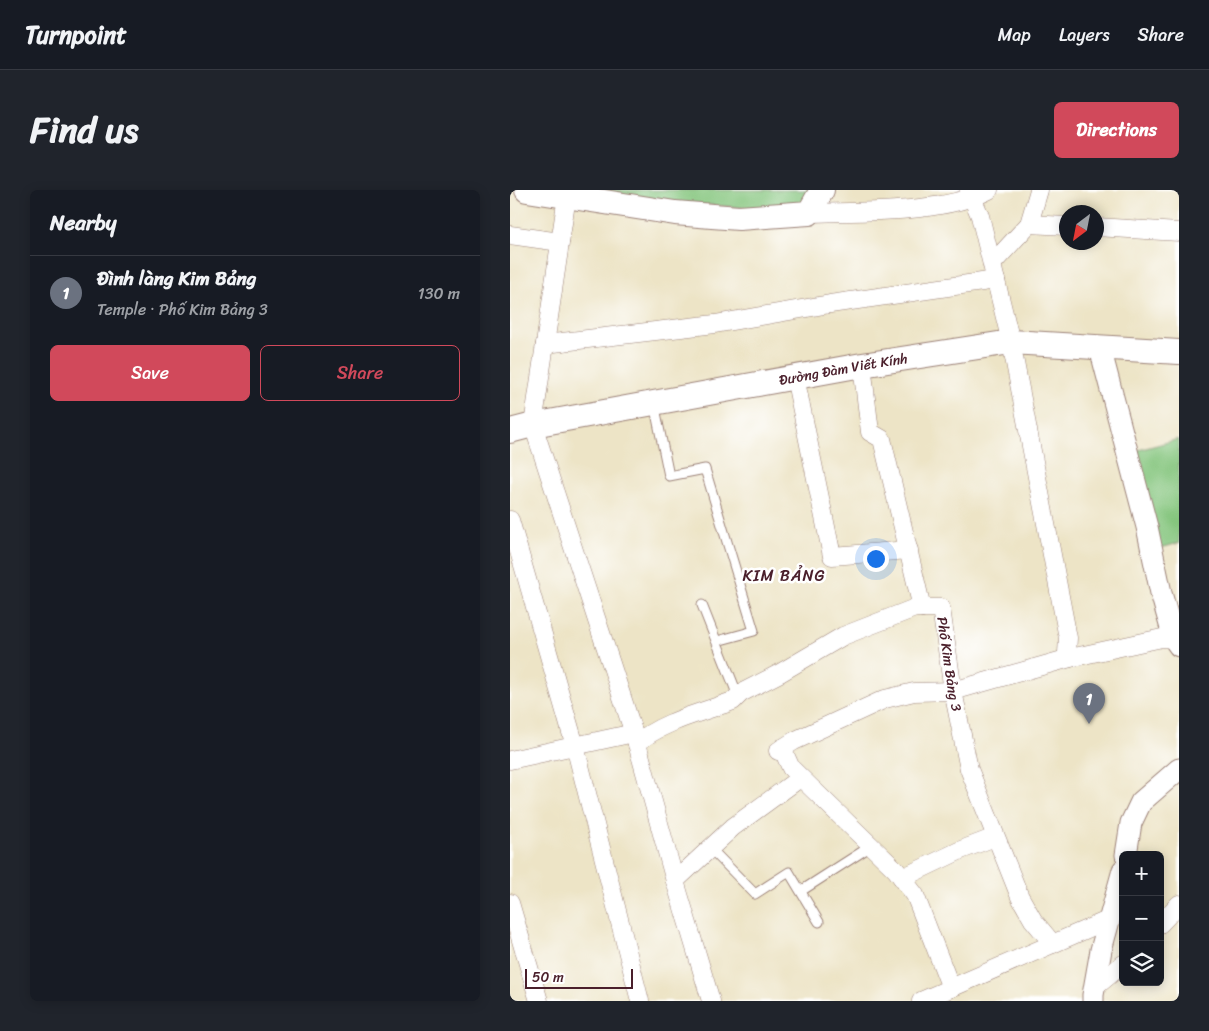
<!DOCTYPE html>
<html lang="en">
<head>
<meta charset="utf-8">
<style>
	body { margin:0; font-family:Sriracha,sans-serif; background:#20242c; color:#f1f3f6 }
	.controls { position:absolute; right:15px; bottom:15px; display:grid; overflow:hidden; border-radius:8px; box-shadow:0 2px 12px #0003 }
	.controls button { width:45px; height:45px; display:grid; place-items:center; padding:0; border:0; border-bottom:1px solid #363941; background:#171b24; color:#f1f3f6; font:25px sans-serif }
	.compass { position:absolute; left:549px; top:15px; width:45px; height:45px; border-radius:50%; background:#171b24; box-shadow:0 2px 12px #0003; rotate:212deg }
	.scale { position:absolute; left:15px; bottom:12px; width:108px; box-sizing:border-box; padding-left:5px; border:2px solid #4a1f2b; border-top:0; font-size:14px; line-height:18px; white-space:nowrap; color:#4a1f2b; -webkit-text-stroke:4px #fff; paint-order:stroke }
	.you { position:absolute; left:365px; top:368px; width:18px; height:18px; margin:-12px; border:4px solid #fff; border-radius:50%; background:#1a73e8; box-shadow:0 0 0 8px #1a73e833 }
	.badge { display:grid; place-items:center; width:32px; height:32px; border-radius:50%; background:#d1495b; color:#fff; font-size:16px; font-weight:700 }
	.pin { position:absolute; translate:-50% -41px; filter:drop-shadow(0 1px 2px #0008) }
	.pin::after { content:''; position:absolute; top:26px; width:18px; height:15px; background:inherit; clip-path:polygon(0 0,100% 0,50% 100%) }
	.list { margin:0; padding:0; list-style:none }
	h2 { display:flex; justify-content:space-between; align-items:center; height:65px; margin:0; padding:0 20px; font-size:21px }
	h2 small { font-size:16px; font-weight:400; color:#9ea1a6 }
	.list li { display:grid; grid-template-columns:32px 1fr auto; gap:15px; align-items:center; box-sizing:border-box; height:75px; padding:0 20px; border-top:1px solid #363941 }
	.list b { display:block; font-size:19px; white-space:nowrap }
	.list p { margin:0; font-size:16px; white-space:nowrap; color:#9ea1a6 }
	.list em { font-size:16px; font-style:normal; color:#9ea1a6 }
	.actions { display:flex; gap:10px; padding:15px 20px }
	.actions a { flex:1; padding:11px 0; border:1px solid #d1495b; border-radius:8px; text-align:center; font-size:18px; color:#d1495b }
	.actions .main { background:#d1495b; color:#fff }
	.icon { flex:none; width:28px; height:28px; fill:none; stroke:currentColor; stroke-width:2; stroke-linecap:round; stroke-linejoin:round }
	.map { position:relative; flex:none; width:669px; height:811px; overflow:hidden; border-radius:8px }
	header { display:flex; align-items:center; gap:30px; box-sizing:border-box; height:70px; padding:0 25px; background:#171b24; border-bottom:1px solid #363941 }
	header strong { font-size:24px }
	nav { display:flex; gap:28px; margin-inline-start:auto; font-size:18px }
	.intro { display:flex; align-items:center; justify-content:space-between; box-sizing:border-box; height:120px; padding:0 30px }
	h1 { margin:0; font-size:35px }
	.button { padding:12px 22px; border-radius:8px; background:#d1495b; color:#fff; font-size:18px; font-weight:700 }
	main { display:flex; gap:30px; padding:0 30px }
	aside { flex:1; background:#171b24; border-radius:8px; box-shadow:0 2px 12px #0003 }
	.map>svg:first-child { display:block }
	.green { fill:#84c57d; stroke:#677254 }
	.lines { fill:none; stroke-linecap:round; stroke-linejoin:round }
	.service-casing { stroke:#9c8278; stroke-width:11 }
	.minor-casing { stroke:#9c8278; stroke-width:19 }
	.tertiary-casing { stroke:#9c8278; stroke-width:23 }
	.secondary-casing { stroke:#9c8278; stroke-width:26 }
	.service { stroke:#fff; stroke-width:9 }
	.minor { stroke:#fff; stroke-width:18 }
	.tertiary { stroke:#fff; stroke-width:21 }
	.secondary { stroke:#fff; stroke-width:24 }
	.labels { text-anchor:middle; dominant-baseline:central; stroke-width:5; stroke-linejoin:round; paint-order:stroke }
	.street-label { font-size:14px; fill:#4a1f2b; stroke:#fff }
	.quarter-label { font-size:16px; letter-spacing:1px; fill:#4a1f2b; stroke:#fff }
</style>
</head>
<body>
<header>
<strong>Turnpoint</strong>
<nav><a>Map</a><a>Layers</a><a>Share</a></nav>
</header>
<div class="intro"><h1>Find us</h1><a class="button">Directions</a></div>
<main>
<aside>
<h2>Nearby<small></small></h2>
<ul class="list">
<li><span class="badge" style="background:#6b7280">1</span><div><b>Đình làng Kim Bảng</b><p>Temple · Phố Kim Bảng 3</p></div><em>130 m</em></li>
</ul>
<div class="actions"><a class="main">Save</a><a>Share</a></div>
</aside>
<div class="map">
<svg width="669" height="811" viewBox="0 0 669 811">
	<rect width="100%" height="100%" fill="#fff"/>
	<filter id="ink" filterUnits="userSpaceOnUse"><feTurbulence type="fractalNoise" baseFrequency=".02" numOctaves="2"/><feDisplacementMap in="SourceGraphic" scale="10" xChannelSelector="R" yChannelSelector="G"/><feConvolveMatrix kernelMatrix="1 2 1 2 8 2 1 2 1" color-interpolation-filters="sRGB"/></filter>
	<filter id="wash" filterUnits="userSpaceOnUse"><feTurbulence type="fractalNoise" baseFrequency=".0096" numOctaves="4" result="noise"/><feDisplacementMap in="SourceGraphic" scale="20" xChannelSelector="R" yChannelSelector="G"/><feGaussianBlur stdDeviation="1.12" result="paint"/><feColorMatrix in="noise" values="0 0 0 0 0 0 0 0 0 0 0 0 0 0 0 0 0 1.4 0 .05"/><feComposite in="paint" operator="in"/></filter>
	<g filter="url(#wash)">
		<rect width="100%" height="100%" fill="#ede4c6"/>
		<path class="green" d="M 14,0 L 312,0 L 299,23 Z
			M 669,249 L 669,353 L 647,359 L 621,262 Z"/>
	</g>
	<g filter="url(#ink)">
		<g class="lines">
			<defs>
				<path id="service" d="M 144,213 L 159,286 L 195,279 L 244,441 L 207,451
					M 192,415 L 228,506
					M 200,658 L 245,704 L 279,682 L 309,732
					M 291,701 L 361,656"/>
				<g id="minor">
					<path d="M 459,0 L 470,26 L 501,152 L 558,448 L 557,463 L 560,468 L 652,448 L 664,449"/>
					<path d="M 57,6 L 23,235 L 126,550 L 165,691 L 201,811"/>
					<path d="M 299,23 C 351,21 433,24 479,0"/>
					<path d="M 519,34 L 556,36"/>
					<path d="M 586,37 L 669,42"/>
					<path d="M 0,45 L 50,52"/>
					<path d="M 482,74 L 519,34 L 529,0"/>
					<path d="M 35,154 L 205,134 L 320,114 L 486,90"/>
					<path d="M 352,175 L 360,242 L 372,249 L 412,418"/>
					<path d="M 285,187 L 322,366 L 399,360"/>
					<path d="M 0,330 L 65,556 L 130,811"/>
					<path id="s1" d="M 127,554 C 147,533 196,521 223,511 L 231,503 L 270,483 L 333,446 L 405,418 L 431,418 L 443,501 L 459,579 L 510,707 L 523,730 L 543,754"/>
					<path d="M 272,558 L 281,578 L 386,680 L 405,705 L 441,798"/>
					<path d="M 268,561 L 284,551 L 375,509 L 404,502 L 443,501 L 560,468"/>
					<path d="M 0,570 L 124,543"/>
					<path d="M 392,688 L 451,660 L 485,647"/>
					<path d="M 165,691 L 223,637 L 290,588"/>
					<path d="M 0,713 L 29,811"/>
					<path d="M 650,734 L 669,714"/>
					<path d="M 584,798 L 613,774"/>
					<path d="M 411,811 L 600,729"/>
				</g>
				<path id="tertiary" d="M 590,158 L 637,337 L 651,403 L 664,449 L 669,456
					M 616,665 L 621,633 L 631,612 L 669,579
					M 583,811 L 583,805 L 591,760 L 613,680"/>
				<g id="secondary">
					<path d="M 17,0 L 165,23 L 202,26 L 229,28 L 299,23 L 312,0"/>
					<path id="s2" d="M 0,241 L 23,235 L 352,175 L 501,152 L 669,162"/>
				</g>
			</defs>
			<use href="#service" class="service-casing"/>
			<use href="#minor" class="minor-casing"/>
			<use href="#tertiary" class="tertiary-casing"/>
			<use href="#secondary" class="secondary-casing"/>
			<use href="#service" class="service"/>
			<use href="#minor" class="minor"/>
			<use href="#tertiary" class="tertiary"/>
			<use href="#secondary" class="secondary"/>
		</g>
	</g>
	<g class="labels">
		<g class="street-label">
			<text stroke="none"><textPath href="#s2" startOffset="339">Đường Đàm Viết Kính</textPath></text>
			<text stroke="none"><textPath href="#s1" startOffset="394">Phố Kim Bảng 3</textPath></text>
		</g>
		<g class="quarter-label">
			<text x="274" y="385">KIM BẢNG</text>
		</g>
	</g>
</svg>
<div class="controls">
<button>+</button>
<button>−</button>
<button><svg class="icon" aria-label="layers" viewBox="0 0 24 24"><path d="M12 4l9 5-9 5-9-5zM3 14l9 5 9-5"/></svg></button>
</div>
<svg class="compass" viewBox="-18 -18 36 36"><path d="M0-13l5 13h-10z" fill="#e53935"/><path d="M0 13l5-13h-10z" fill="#9ea1a6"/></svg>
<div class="scale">50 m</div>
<div class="you"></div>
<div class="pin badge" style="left:579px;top:534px;background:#6b7280">1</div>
</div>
</main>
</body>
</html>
